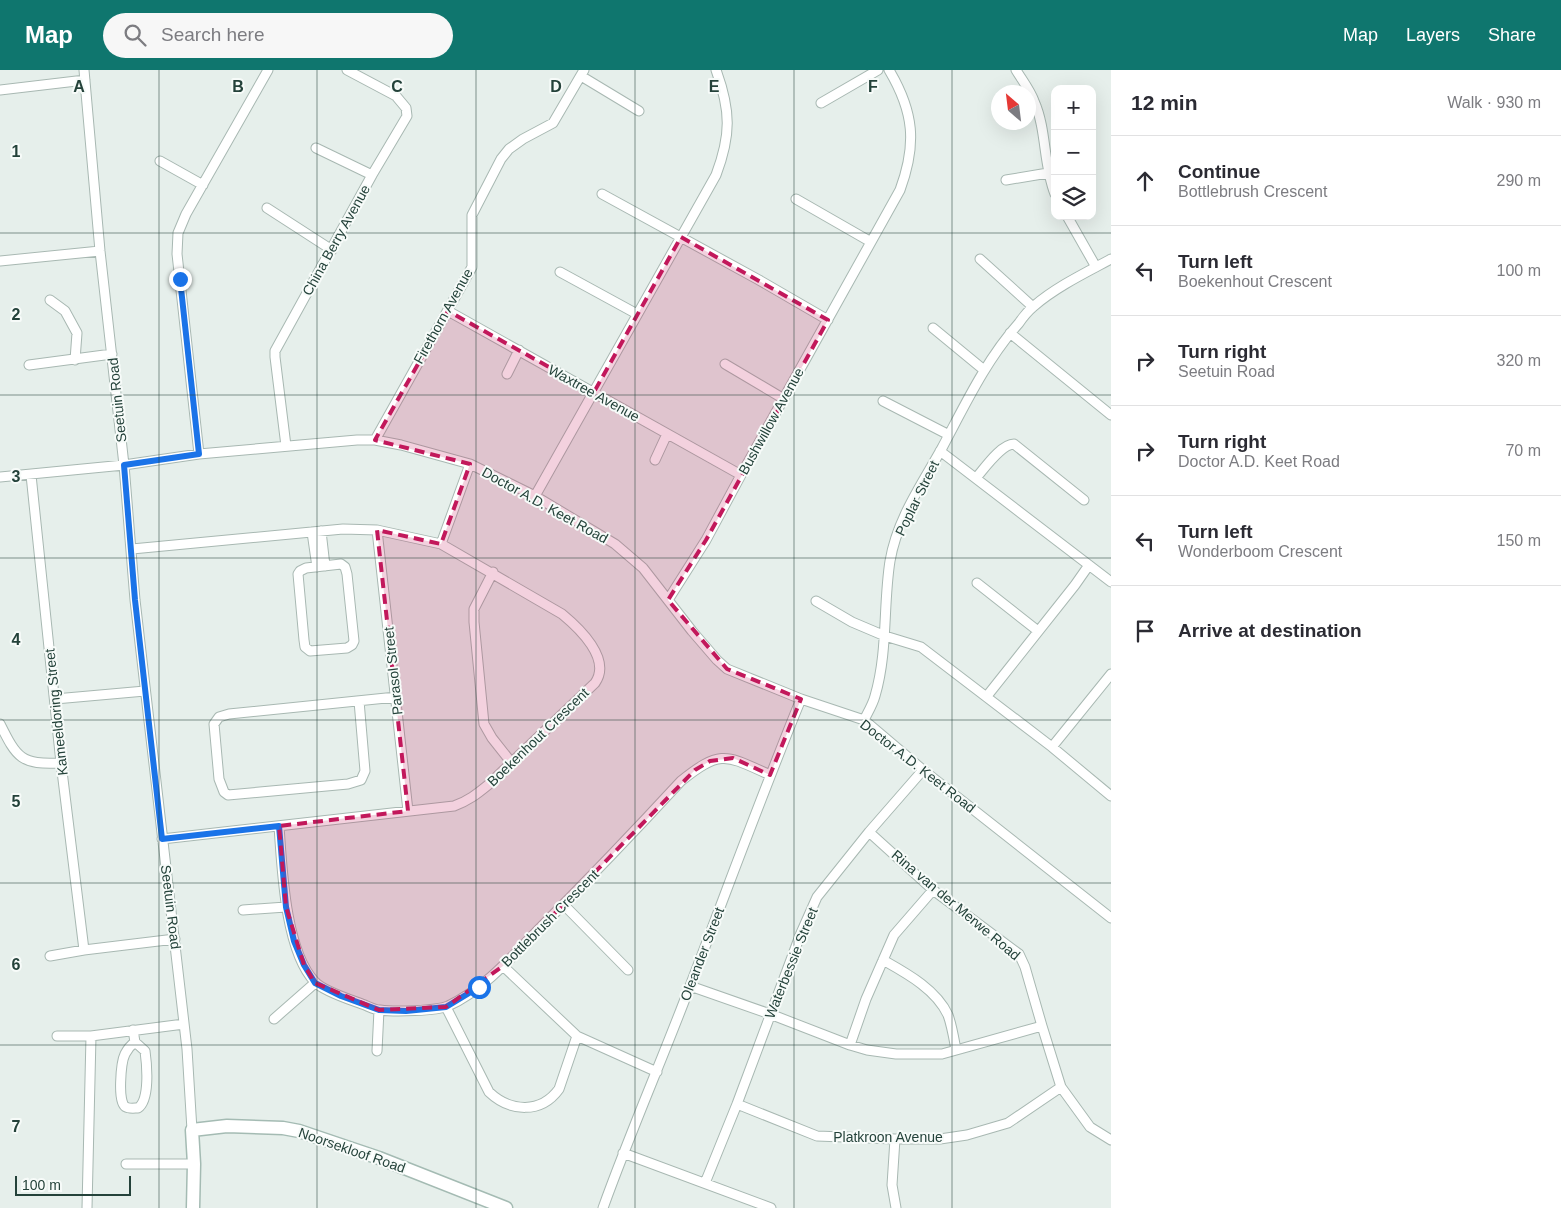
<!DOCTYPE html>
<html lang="en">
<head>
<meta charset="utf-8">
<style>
	body { margin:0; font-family:Helvetica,sans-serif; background:#f7f7f7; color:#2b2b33 }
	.controls { position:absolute; right:15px; top:15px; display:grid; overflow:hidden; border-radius:10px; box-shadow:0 5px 20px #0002 }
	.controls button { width:45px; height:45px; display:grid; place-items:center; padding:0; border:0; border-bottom:1px solid #e1e1e2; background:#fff; color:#2b2b33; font:25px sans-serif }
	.compass { position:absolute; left:991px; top:15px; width:45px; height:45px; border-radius:50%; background:#fff; box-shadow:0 5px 20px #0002; rotate:332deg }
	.scale { position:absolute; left:15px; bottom:12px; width:116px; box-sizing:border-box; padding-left:5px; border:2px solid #24423a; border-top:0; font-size:14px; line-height:18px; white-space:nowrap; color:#24423a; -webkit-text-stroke:4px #f7fbf9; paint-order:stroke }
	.stop { position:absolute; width:15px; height:15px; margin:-11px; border:4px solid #1a73e8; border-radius:50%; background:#fff }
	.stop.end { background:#1a73e8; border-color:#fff; box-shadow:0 1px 5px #0008 }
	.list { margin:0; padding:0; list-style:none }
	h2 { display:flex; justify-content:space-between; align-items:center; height:65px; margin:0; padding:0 20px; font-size:21px }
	h2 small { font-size:16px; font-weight:400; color:#7c7c81 }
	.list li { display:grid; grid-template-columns:32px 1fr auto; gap:15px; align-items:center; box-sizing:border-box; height:90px; padding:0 20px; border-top:1px solid #e1e1e2 }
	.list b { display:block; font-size:19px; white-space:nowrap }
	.list p { margin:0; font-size:16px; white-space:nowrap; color:#7c7c81 }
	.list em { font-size:16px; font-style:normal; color:#7c7c81 }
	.icon { flex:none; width:28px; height:28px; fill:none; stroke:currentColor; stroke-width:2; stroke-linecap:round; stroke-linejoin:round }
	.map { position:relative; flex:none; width:1111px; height:1138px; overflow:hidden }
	header { display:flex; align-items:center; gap:30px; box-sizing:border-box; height:70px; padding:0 25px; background:#0f766e; color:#fff }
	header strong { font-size:24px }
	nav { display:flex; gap:28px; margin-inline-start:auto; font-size:18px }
	.search { width:350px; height:45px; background:#f7f7f7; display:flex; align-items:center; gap:12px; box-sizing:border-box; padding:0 18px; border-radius:28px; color:#7c7c81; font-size:19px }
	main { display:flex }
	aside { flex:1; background:#fff }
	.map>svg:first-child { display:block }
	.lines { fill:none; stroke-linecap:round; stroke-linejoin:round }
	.street-casing { stroke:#a8b8b2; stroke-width:11 }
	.secondary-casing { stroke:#a4bbb3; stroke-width:15 }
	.street { stroke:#fff; stroke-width:9 }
	.secondary { stroke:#fff; stroke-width:12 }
	.route { stroke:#1a73e8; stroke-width:6 }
	.marked { fill:#c2185b; fill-opacity:0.2; stroke:#c2185b; stroke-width:4; stroke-dasharray:10 6; stroke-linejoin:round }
	.grid { fill:none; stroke:#24423a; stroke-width:1; stroke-opacity:0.55 }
	.labels { text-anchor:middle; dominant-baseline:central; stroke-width:4; stroke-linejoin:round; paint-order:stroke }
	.street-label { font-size:14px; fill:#24423a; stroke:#f7fbf9 }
	.grid-label { font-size:16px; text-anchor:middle; font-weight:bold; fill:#24423a; stroke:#f7fbf9; stroke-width:4; stroke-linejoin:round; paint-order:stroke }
</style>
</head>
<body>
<header>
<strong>Map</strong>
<div class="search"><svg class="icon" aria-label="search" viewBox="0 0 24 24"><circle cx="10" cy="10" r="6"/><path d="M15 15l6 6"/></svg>Search here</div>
<nav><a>Map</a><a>Layers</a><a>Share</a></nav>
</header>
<main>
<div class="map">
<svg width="1111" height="1138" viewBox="0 0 1111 1138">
	<rect width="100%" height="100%" fill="#e6efeb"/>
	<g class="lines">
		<defs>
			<path id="street" d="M 84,0 L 100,181 L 124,395 L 135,530 L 187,979 L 192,1060
				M 1016,0 C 1022,10 1030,20 1034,31 C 1047,60 1043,94 1055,124
				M 581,6 L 639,41
				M 0,20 L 85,10
				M 821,33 L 878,0
				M 316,78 L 372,105
				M 160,91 L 203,115
				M 1006,110 L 1048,103
				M 602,124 L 759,210 L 828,250
				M 796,129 L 871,172
				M 267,138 L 332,180
				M 1067,146 L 1096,197
				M 980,189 L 1033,237
				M 0,191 L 100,181
				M 560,202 L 637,244
				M 50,230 L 65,241 L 77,263 L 75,290
				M 448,241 L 741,405
				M 933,258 L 984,300
				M 1010,263 L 1111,345
				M 725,294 L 784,329
				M 29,295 L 112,284
				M 507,304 L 519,280
				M 883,331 L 949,365
				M 375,370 L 472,197 L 472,145 L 501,89 L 509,79 L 523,69 L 553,53 L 584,0
				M 286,376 L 275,287 L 275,281 L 372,105 L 407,46 L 406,38 L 396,26 L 347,0
				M 940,381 L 1111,512
				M 199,384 L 177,184 L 178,163 L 186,144 L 268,0
				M 655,390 L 667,364
				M 31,405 L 61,693 L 84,880
				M 0,407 L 124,395 L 199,384 L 357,370 L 375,370 L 401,375 L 470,394 L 535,426 L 615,474 L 643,498 L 692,561 L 717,590 L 727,599 L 801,629 L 864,650 L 923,700 L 1111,848
				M 976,408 C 984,399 1001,374 1014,374 L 1084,430
				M 535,426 L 716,105 C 731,65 731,41 716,0
				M 377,460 L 408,741
				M 321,461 L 325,496
				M 312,462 L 317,497
				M 441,474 L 470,394
				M 132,479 L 343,459 L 377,460 L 441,474 L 562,544 C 579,558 612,589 595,613 L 488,715 C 477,724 468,731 454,736 L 162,769
				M 341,494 L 345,497 L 347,504 L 354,571 L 352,575 L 347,578 L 310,581 L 305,577 L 304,570 L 298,504 L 300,501 L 306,498 Z
				M 493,502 L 474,539 L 474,552 L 484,654 L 492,668 L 511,692
				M 977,513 L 1038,561
				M 668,530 L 706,470 L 741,405 L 900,120 C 917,74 914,42 889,0
				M 816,531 L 852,552 L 885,566 L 921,577 L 1052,677 L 1111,726
				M 987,626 L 1075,515 L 1089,495
				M 55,629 L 145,621
				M 359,631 L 365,701 L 361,710 L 348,714 L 228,725 L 224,722 L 219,709 L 214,654 L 219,647 L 229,644 L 396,627
				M 864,650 C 868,642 873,634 875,626 C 888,582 883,535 890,491 C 897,449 922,414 942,378 C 965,335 986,290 1019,253 C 1023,247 1028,241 1034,236 C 1056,217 1085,203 1111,189
				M 0,654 C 17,688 21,695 61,693
				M 1052,677 L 1111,604
				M 279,756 C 282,798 285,881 315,912 C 323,921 351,930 362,934 C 368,936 374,940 380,940 C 394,942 436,941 448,936 C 483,920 511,888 537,861 C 586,812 634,762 681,711 C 721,679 726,685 770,705
				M 869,762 L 933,820 L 1019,884 L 1025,897 L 1042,956 L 1061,1017 L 1090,1057 L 1111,1070
				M 564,835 L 628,900
				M 243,840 L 286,837
				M 50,886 L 84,880 L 175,869
				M 883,890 C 906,903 936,919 948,945 C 952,956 954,969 956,980
				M 503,896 L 577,966 L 657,1002
				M 690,916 L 770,944 L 850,975 L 867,980 L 896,984 L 942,984 L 1042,956
				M 446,937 L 489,1022 C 510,1042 541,1044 559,1019 L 577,966
				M 274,949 L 315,913
				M 133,960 L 135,972 L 145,981 C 147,995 150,1030 138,1038 C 135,1038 129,1039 126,1037 C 117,1034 121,992 125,984 C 127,980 131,975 135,972
				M 57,966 L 91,966 L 184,954
				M 850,975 L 866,929 L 894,865 L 933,820
				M 377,981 L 379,940
				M 737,1034 L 817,1066 L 895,1069 L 940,1069 L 967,1065 L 1008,1053 L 1061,1017
				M 895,1069 L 892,1115 L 896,1138
				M 623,1083 L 771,1138
				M 126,1094 L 194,1094
				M 705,1113 L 737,1034 L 801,863 L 817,827 L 869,762 L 923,700
				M 87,1138 L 91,966
				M 603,1138 C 630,1063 662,990 690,916 C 727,820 762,724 801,629"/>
			<path id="secondary" d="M 193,1138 L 194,1094 L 192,1060 L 227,1056 L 283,1058 L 299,1061 L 379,1088 L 506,1138"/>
		</defs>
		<use href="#street" class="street-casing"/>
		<use href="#secondary" class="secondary-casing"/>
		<use href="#street" class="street"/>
		<use href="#secondary" class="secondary"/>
	</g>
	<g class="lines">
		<path class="route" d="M 180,209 L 199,384 L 124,395 L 135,530 L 162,769 L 279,756 L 286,837 L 294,871 L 304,895 L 315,913 L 341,926 L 379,940 L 406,941 L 446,937 L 479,917"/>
	</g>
	<path class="marked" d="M 681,167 L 828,250 L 706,470 L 668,530 L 727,599 L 801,629 L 770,705 L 733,688 L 710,691 L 695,700 L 503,896 L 446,937 L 379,940 L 315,913 L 304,895 L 286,837 L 279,756 L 408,741 L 377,460 L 441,474 L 470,394 L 375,370 L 448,241 L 594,322 Z"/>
	<path class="grid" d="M 159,0 L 159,1138M 317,0 L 317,1138M 476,0 L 476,1138M 635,0 L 635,1138M 794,0 L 794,1138M 952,0 L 952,1138M 0,163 L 1111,163M 0,325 L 1111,325M 0,488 L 1111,488M 0,650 L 1111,650M 0,813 L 1111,813M 0,975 L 1111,975"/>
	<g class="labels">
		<g class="street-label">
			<text transform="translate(336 170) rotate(-61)">China Berry Avenue</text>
			<text transform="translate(443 246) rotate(-61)">Firethorn Avenue</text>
			<text transform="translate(594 323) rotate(29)">Waxtree Avenue</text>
			<text transform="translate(117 330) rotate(-96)">Seetuin Road</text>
			<text transform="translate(771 351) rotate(-61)">Bushwillow Avenue</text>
			<text transform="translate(917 428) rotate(-64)">Poplar Street</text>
			<text transform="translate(545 435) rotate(29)">Doctor A.D. Keet Road</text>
			<text transform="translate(393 601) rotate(-96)">Parasol Street</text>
			<text transform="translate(56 642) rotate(-96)">Kameeldoring Street</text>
			<text transform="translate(538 667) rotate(-44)">Boekenhout Crescent</text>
			<text transform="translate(918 696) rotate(38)">Doctor A.D. Keet Road</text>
			<text transform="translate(956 835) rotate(40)">Rina van der Merwe Road</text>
			<text transform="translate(171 837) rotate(83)">Seetuin Road</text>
			<text transform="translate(550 848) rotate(-45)">Bottlebrush Crescent</text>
			<text transform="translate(702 884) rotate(-69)">Oleander Street</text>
			<text transform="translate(791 893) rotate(-68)">Waterbessie Street</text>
			<text x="888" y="1067">Platkroon Avenue</text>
			<text transform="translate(352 1080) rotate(19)">Noorsekloof Road</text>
		</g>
	</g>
	<g class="grid-label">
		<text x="79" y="22">A</text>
		<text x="238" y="22">B</text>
		<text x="397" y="22">C</text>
		<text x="556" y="22">D</text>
		<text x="714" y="22">E</text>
		<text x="873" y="22">F</text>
		<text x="16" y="87">1</text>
		<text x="16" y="250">2</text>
		<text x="16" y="412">3</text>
		<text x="16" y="575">4</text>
		<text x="16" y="737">5</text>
		<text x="16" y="900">6</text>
		<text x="16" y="1062">7</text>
	</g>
</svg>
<div class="controls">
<button>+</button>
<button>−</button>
<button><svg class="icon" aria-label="layers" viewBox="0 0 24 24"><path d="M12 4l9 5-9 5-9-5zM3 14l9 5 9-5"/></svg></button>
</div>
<svg class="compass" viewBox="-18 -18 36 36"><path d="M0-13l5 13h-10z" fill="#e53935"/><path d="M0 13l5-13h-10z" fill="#7c7c81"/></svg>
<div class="scale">100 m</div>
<div class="stop" style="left:479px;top:917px"></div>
<div class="stop end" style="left:180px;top:209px"></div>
</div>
<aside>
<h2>12 min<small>Walk · 930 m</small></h2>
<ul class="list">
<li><svg class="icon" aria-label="ahead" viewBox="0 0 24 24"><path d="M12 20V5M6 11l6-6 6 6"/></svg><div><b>Continue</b><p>Bottlebrush Crescent</p></div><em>290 m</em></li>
<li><svg class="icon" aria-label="left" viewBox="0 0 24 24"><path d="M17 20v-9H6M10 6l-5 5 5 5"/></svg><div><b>Turn left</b><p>Boekenhout Crescent</p></div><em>100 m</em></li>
<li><svg class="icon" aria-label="right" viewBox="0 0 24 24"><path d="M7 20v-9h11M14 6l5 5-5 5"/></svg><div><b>Turn right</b><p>Seetuin Road</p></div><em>320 m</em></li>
<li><svg class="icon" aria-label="right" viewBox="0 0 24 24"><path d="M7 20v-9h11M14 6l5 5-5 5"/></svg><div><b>Turn right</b><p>Doctor A.D. Keet Road</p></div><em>70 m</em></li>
<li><svg class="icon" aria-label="left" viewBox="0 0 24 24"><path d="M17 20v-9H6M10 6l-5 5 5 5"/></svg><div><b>Turn left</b><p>Wonderboom Crescent</p></div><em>150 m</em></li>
<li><svg class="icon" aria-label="arrive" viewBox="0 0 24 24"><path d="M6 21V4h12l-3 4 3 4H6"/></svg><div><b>Arrive at destination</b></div></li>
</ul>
</aside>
</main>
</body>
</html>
